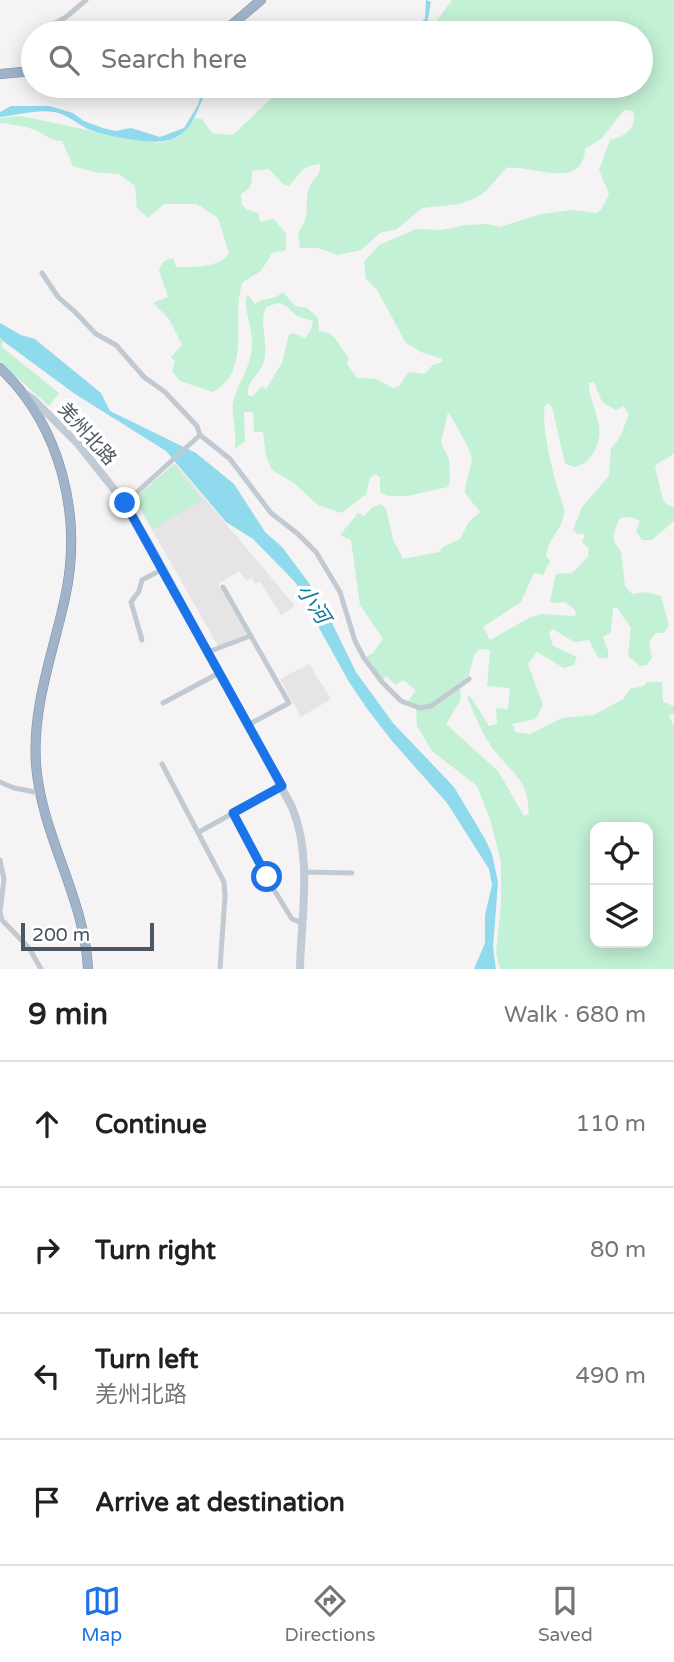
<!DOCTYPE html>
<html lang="en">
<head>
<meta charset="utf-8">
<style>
	body { margin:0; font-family:"Varela Round","Noto Sans SC",sans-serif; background:#f6f6f6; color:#202124 }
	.controls { position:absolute; right:21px; bottom:21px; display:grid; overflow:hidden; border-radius:14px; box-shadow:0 4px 18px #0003 }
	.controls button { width:63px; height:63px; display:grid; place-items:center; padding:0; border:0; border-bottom:2px solid #e0e0e0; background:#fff; color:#202124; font:35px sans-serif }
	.scale { position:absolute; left:21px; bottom:18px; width:133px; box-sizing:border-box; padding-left:7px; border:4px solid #4a5661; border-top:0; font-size:19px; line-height:24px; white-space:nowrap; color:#4a5661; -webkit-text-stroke:5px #fff; paint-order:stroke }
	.stop { position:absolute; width:21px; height:21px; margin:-16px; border:5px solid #1a73e8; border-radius:50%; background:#fff }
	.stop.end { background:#1a73e8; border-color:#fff; box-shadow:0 2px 7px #0008 }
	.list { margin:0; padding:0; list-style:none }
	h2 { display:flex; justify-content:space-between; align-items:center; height:91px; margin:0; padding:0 28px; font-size:30px }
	h2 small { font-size:23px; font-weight:400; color:#757577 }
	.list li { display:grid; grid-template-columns:46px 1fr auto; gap:21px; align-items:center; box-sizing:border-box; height:126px; padding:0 28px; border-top:2px solid #e0e0e0 }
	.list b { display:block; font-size:26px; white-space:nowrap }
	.list p { margin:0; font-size:23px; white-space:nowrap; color:#757577 }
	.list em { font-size:23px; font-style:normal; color:#757577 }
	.icon { flex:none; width:38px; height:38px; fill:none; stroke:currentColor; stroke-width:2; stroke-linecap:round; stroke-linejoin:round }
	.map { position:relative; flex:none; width:674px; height:969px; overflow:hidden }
	.search { position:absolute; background:#fff; box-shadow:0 4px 18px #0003; left:21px; right:21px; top:21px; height:77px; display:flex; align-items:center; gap:18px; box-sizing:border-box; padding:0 24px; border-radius:38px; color:#757577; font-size:26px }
	.sheet { height:595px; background:#fff }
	nav { display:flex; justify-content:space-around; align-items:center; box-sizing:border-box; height:98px; border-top:2px solid #e0e0e0; background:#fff; font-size:19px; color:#757577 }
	nav a { display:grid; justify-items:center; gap:4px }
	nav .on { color:#1a73e8 }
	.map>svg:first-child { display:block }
	.education { fill:#e6e4e5 }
	.green { fill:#c3f1d5; fill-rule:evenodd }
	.water { fill:#90daee }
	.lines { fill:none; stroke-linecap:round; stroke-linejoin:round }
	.trunk-casing { stroke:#7690ad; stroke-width:10 }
	.minor { stroke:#c1cad2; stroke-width:5 }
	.secondary { stroke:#c1cbd6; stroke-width:8 }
	.trunk { stroke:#9fb4c9; stroke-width:9 }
	.route { stroke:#1a73e8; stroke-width:9 }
	.labels { text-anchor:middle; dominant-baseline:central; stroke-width:7; stroke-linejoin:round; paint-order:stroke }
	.street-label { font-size:19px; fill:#4a5661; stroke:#fff }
	.water-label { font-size:21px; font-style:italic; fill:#0c7c9b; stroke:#fff }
</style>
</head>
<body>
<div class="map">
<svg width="674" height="969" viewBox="0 0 674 969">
	<rect width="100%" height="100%" fill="#f5f3f3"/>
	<path class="education" d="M 175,463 L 295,606 L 281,615 L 260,582 L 255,584 L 252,578 L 246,581 L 239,571 L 218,584 L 247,634 L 218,646 L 134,498 Z
		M 309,664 L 331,699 L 301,717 L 280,679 Z"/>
	<path class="green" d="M 452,0 L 674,0 L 674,453 C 668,460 660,459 655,467 C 657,473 662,499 664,501 C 666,505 670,506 674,507 L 674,521 L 652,540 L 642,540 L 636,531 L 640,521 L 631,517 L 620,518 L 613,535 L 614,541 L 621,552 L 625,586 L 632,594 L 646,592 L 661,596 L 669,626 L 663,633 L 656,633 L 649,642 L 652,658 L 647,665 L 640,666 L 628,656 L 631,628 L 617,608 L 613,608 L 611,632 L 603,637 L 608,651 L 608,658 L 598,658 L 589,640 L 574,642 L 553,629 L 549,633 L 553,646 L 577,657 L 574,665 L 564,668 L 537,652 L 528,664 L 543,705 L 536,719 L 512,724 L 515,732 L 530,734 L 562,718 L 594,715 L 623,699 L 630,689 L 643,686 L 647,682 L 662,682 L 663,702 L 674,706 L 674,714 L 668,715 L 674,726 L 674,969 L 500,969 L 496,952 L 501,905 L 501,862 L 490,819 L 477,786 L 432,751 L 417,726 L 416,709 L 431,708 L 460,688 L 461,699 L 446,724 L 498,771 L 524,816 L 529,814 C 528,775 507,771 489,743 C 480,729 474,712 467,697 L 470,696 L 489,726 L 497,724 L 496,708 L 508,709 L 510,688 L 487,686 L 490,650 L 480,649 L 474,655 L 469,675 L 432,703 L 424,706 L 407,703 L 416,690 L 403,680 L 396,685 L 386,676 L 383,680 L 366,657 L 373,653 L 383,639 L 360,605 L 351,540 L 340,535 L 358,513 L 364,516 L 373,507 L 381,504 L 386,509 L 393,539 L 403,559 L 439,552 L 443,547 L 460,539 L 468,523 L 480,512 L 465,493 C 465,481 471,470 472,459 C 472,452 452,417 448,412 L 441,443 L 449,459 L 450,481 L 448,487 L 407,496 L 388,496 L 380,492 L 380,477 L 375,474 L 370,478 L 366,494 L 342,513 L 318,505 L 294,483 L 272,470 L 266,456 L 263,432 L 254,432 L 253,412 L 244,412 L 245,441 L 235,449 L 235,443 C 237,429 230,413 234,399 C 240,380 251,366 252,346 C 253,330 244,310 246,297 L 249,296 L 255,304 C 264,297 276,300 283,292 L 295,306 L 307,308 L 318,318 L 319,331 C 338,333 337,345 349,358 L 347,364 L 357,378 L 376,379 L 393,388 L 399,386 L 409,372 L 424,374 L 433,365 L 442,362 L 442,359 L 421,352 L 406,343 L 377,290 L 366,279 L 364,262 L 379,245 L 416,229 L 441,230 L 466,225 L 487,224 L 500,227 L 541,214 L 572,210 L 597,213 L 602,208 L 609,194 L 599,170 L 610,140 C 624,137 638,128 633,111 L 624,110 L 602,138 L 585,149 C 583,192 529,164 506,168 L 486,191 L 476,198 L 459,204 L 422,208 L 397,229 L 380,233 L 361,250 L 338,255 L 318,248 L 300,248 L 298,233 C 313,214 302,200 311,184 C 316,176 321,174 320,164 C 301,166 300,174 289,186 L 283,184 L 269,169 L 252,171 C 252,183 252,188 241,194 L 242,205 L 246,209 L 258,213 L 260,222 L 274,219 L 286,234 L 286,250 L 272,253 L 261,271 L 243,282 C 229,316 254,370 213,392 L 180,381 L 172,371 L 175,362 L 171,357 L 182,345 L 169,319 L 153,303 L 168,297 L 159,270 L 164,261 L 173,258 L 176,267 C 192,267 221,268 229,253 L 218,218 L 197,204 L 164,204 L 148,218 L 137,208 L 135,186 L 119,174 L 94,172 L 73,166 L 62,141 C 48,140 47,135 35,130 C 24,126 12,124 0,123 L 0,118 L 21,116 L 125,138 L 159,143 L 178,138 L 195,118 L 202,119 L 212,133 L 233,135 L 284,86 L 641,86 L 641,33 L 413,33 L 436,22 ZM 278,303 L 286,306 L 297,316 L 313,321 L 311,330 L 305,338 L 294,333 L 289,335 L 282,363 L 266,389 L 262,386 L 253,396 L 248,395 C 247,381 258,376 263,364 C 270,345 258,324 266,307 ZM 594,382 L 602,402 L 616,410 L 624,406 L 629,414 L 620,437 L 611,449 L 609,476 L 582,507 L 573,530 L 578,534 L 585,534 L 582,542 L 589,549 L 588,557 L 572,573 L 556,574 L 550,601 L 552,603 L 565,602 L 574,609 L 577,614 L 574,616 L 542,614 L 529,618 L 490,640 L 483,627 L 521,602 L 534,573 L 543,575 L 550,561 L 546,556 C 547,540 565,527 564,510 C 563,501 558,492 556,483 C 551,463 541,425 545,406 L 548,403 L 552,407 L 565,463 L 574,467 C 583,465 587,462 592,455 C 608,431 594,415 589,389 L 589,383 ZM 595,827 L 648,827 L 648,943 L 595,943 Z
		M 0,337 L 3,341 L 2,347 L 59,393 L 49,406 L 0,362 Z
		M 174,464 L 202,500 L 153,529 L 135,499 Z"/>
	<path class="water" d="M 426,0 L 431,2 L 427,24 L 408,33 L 256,33 L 353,24 L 401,28 L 416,25 L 425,19 Z
		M 204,86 L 207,86 C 192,128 185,148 136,140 C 120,138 103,135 88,129 C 77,124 67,114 54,112 C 38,109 17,115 0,117 L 0,112 L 11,106 L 49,106 L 73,113 L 84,121 L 103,128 L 115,131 L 131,128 L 160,137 L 184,128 L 198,105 Z
		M 0,323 L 21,335 L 35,339 L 101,393 L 110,411 L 196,453 L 234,484 L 265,532 L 282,547 L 309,583 L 332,623 L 356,672 L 393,723 L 454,787 L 485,839 L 492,854 L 498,882 L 493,947 L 496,969 L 474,969 L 485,943 L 485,915 L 492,885 L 489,869 L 447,803 L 392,741 L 368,710 L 349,682 L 319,628 L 314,614 L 295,582 L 253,539 L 226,522 L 166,451 L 75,394 L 3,341 L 0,337 Z"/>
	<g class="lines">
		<defs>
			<path id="trunk" d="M 222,33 L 261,0
				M 0,74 L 33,71
				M 0,368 C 61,426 83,516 65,598 C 53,653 32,707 36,764 C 41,835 85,898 88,969"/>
		</defs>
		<use href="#trunk" class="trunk-casing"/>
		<path class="minor" d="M 38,33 L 66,17 L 86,0
			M 28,72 L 27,46 L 33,36
			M 42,273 L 58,297 L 75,312 L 96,334 L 116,345 L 144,377 L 165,392 L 197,426 L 200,435 L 230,459 L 271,513 L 298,534 L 316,552 L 340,592 L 355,641 L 364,658 L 382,682 L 401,701 L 420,708 L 431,706 L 469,679
			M 125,503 L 200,435
			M 223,587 L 289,703 L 248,725
			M 142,640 L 131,602 L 139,591 L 142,580 L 163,569
			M 208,652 L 250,636
			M 163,703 L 219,673
			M 162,764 L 224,882 L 225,896 L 220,969
			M 0,782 L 14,788 L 40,793
			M 233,813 L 266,877 L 292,919 L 302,923
			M 199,832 L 282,786
			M 0,860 L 4,879 L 0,912 L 2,920 L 29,948 L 41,969
			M 304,872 L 352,873"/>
		<path class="secondary" d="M 24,393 L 34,400 L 78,444 L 125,503 L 152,549 L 292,807 C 313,858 301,916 300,969"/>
		<use href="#trunk" class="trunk"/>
	</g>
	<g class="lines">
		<path class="route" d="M 125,503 L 282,786 L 233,813 L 267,877"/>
	</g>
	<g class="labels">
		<g class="street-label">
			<text transform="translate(87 434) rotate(48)">羌州北路</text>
		</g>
		<g class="water-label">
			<text transform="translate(313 604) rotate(57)">小河</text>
		</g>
	</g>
</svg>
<div class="controls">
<button><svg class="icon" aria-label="locate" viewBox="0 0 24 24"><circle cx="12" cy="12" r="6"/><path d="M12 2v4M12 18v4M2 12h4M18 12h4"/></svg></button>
<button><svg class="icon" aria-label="layers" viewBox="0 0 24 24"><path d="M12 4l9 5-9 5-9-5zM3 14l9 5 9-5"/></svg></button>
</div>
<div class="scale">200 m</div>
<div class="stop" style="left:267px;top:877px"></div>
<div class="stop end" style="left:125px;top:503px"></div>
<div class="search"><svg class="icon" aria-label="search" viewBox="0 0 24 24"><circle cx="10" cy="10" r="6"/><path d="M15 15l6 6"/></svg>Search here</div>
</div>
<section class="sheet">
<h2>9 min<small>Walk · 680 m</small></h2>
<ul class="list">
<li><svg class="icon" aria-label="ahead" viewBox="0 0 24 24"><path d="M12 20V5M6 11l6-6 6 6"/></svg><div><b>Continue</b></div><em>110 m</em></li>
<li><svg class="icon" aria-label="right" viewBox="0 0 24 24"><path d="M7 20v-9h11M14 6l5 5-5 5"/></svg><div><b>Turn right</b></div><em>80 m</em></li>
<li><svg class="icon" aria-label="left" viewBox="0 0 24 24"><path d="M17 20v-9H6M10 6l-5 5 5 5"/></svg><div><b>Turn left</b><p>羌州北路</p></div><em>490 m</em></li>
<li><svg class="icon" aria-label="arrive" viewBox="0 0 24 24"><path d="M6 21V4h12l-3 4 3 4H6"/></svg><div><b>Arrive at destination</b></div></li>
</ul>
</section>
<nav>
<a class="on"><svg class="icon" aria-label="map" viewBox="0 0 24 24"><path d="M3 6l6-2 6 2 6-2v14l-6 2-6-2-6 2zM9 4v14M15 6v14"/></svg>Map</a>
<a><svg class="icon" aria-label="directions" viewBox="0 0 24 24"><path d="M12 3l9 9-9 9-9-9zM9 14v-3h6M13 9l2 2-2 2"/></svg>Directions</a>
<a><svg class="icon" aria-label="saved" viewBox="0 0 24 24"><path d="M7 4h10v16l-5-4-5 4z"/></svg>Saved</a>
</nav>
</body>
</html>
